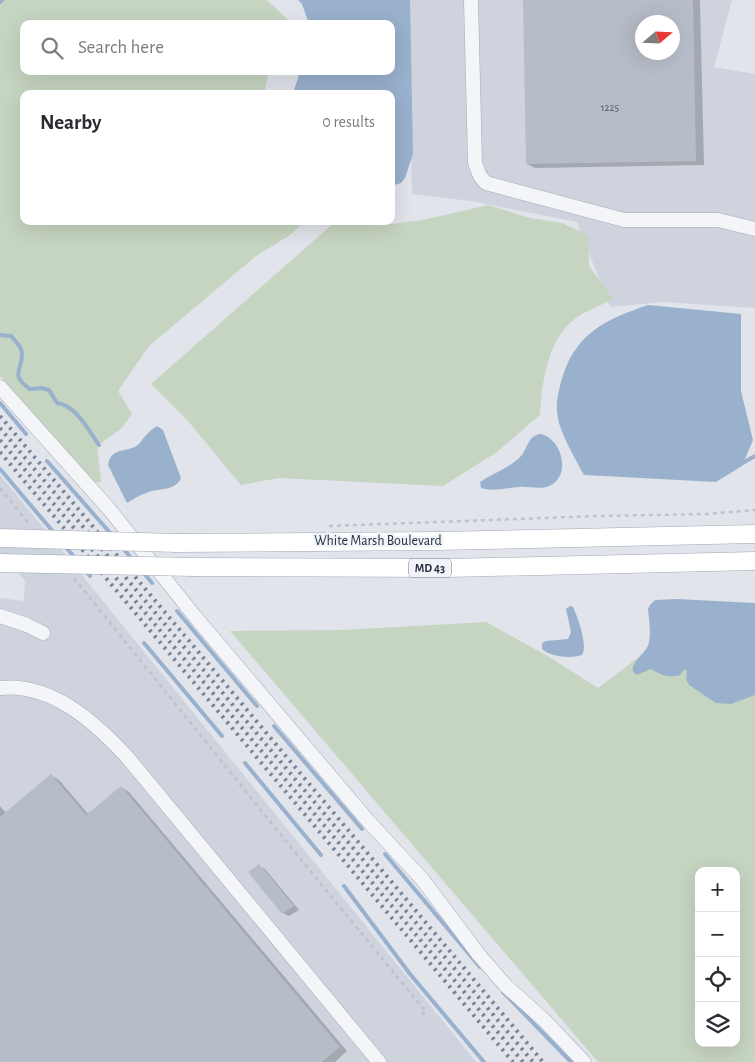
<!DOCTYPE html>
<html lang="en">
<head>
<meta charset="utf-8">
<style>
	body { margin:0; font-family:"Alegreya Sans",sans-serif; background:#f2f2f3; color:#2b2b33 }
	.controls { position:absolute; right:15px; bottom:15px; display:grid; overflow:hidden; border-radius:10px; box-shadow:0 5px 20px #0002 }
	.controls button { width:45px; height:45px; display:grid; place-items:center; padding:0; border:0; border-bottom:1px solid #e1e1e2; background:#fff; color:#2b2b33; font:25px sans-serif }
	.compass { position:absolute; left:635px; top:15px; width:45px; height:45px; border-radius:50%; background:#fff; box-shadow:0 5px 20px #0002; rotate:71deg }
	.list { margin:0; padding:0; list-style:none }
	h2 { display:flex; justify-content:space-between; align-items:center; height:65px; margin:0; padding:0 20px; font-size:21px }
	h2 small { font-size:16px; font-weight:400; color:#7c7c81 }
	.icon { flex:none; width:28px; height:28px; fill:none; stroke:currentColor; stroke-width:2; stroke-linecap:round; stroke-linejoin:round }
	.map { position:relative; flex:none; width:755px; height:1062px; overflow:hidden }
	.search { position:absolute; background:#fff; box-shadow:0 5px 20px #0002; left:20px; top:20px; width:375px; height:55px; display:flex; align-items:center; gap:12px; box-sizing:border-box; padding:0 18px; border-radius:10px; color:#7c7c81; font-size:19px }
	.panel { position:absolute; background:#fff; box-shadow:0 5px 20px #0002; left:20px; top:90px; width:375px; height:135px; border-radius:10px }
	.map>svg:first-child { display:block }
	.built { fill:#ced3dd; fill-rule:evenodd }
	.green { fill:#c6d5c1; fill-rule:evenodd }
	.water { fill:#99b1cd }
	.shadow { fill:#0003; fill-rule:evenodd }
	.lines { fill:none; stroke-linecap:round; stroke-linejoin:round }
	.stream { stroke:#99b1cd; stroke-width:4 }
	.building { fill:#b7bdc8; fill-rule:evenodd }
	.minor-casing { stroke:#a6abb5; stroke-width:15 }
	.major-casing { stroke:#9fa8b7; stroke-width:19 }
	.path { stroke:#bfc2c9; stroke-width:2.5; stroke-dasharray:4 4; stroke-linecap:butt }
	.minor { stroke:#f4f5f8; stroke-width:14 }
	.major { stroke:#fff; stroke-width:18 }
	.rail { stroke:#798395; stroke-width:4; stroke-dasharray:2.5 5; stroke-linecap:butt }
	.major-bridge-casing { stroke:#9fa8b7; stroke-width:19; stroke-linecap:butt }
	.major-bridge { stroke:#fff; stroke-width:18 }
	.labels { text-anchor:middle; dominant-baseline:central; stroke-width:4.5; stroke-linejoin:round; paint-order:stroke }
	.number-label { font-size:11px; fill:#4c5464 }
	.shield { fill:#f0f3f8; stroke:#646b79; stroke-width:1 }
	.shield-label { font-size:12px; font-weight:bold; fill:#283143 }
	.street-label { font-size:14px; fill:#283143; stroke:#f0f3f8 }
</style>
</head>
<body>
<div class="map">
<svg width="755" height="1062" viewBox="0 0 755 1062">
	<rect width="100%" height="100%" fill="#e1e4ea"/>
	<path class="built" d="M 408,0 L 732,0 L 714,67 L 755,74 L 755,308 L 664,302 L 610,307 L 577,222 L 471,201 L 412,194 ZM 642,22 L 672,22 L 672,52 L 642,52 Z
		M 0,475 L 86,580 L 476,1062 L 0,1062 L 0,598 L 24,601 L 25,581 L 0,552 Z"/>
	<path class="green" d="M 0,0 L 267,0 L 292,24 L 24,24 L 24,71 L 269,71 L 264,94 L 24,94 L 24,221 L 305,221 L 290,235 L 256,256 L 149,346 L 118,391 L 132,414 L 122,428 L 97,446 L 101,482 L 92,483 L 0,376 Z
		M 488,205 L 530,218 L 562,223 L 588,235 L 589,266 L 613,299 C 602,305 581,313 572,321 C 547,343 542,383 540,415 L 497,452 L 443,486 L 279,478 L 241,485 L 188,421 L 151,384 L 336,221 L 377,221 L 384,225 L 423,220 Z
		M 486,622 L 551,658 L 598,688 L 669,634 L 755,627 L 755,1062 L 598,1062 L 230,631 L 341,630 ZM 699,871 L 736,871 L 736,1043 L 699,1043 Z"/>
	<path class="water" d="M 298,0 L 410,0 L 413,154 L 405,178 L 401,183 L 391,186 L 391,94 L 293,94 L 300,71 L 391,71 L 391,24 L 309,24 L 302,4 Z
		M 648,305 L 741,314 L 741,391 L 753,440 L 742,466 L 716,482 L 584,475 C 576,460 564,440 559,423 C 555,408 557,397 561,382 C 574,334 604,320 648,305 Z
		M 157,426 L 163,430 L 181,478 C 175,491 161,488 149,492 C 141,494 134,499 127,503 L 108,465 C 111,445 130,454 140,443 C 145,436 149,431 157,426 Z
		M 541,434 C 562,440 570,472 553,484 C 543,491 530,486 519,487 C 506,488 494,492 481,488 L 480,482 C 493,473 510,468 521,456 C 528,448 528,435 541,434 Z
		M 677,599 L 755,603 L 755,695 L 731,704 L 716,703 L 689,685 L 686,679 L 687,670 L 684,670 L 680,675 C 668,678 661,675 651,669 L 637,675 C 623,667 648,653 649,642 C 651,632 649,620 648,609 L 650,605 L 655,600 Z
		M 570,606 L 573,607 C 578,618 588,645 582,655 C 572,659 550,657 542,649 L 542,643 L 546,641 L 568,639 L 571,632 L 566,609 Z"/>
	<path class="shadow" d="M 524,0 L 700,0 L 704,165 L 535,168 L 527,164 ZM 642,22 L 672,22 L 672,52 L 642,52 Z
		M 51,775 L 59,780 L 89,815 L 121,787 L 129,792 L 347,1051 L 335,1062 L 0,1062 L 0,806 L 6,813 Z
		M 259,866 L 265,869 L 299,910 L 289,916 L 283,913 Z"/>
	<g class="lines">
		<path class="stream" d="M 0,2 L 2,0
			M 0,335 L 11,336 C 14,340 19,344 21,349 C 27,367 6,373 30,389 L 42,388 L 49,390 L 57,403 C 76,405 89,431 99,445
			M 0,403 L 26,434
			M 47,461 L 112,535
			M 739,465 L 755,456
			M 0,469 L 55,534
			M 64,545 L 76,559
			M 121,546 L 133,560
			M 85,570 L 90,576
			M 142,571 L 152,583
			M 177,611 L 257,706
			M 144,643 L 222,736
			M 274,726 L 362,829
			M 245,763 L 321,855
			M 385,854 L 480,967
			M 344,886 L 410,974 L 484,1062
			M 503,992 L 571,1062"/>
	</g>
	<path class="building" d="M 523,0 L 693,0 L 696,161 L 526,164 ZM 642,22 L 672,22 L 672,52 L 642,52 Z
		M 51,774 L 86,815 L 121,786 L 340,1047 L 322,1062 L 0,1062 L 0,817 Z
		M 259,864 L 294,906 L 282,914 L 248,872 Z"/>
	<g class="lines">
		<defs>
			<path id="minor" d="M 471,0 L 475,163 L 480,176 L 486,183 L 624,220 L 718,220 L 755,229
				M 0,387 L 109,509 L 197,619 L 369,822 L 422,879 L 479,955 L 505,985 L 544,1020 L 584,1062
				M 0,616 L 27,625 L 43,633
				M 0,688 C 52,683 95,722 128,758 L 379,1062"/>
			<path id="major" d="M 177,543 L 438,541 L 755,534
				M 193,567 L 448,568 L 755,561"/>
		</defs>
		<use href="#minor" class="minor-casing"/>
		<use href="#major" class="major-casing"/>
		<path class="path" d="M 0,488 L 29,524
			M 329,526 L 597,516 L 707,514 L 755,510
			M 74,578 L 289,845 L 426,1012 L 419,1016"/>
		<use href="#minor" class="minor"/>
		<use href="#major" class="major"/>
		<path class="rail" d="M 0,416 L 543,1062
			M 0,428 L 533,1062
			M 0,440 L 523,1062
			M 0,452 L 513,1062"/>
		<defs>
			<path id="major-bridge" d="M 0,538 L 177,543
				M 0,563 L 193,567"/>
		</defs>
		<use href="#major-bridge" class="major-bridge-casing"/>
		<use href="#major-bridge" class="major-bridge"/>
	</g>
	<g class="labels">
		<g class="number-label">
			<text x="610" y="107">1225</text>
		</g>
		<rect class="shield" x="409" y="558.5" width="42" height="19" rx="4"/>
		<g class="shield-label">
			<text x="430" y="568">MD 43</text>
		</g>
		<g class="street-label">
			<text x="378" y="541">White Marsh Boulevard</text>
		</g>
	</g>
</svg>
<div class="controls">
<button>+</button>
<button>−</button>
<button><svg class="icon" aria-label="locate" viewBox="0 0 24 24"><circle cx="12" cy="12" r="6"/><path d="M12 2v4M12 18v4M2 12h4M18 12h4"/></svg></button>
<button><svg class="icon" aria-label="layers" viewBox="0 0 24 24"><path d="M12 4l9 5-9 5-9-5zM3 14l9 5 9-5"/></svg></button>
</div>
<svg class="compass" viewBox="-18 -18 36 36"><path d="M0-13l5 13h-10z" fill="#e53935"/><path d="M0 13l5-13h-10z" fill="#7c7c81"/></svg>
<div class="search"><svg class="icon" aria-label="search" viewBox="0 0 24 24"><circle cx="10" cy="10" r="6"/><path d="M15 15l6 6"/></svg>Search here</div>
<section class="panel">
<h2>Nearby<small>0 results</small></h2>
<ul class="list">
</ul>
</section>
</div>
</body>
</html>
